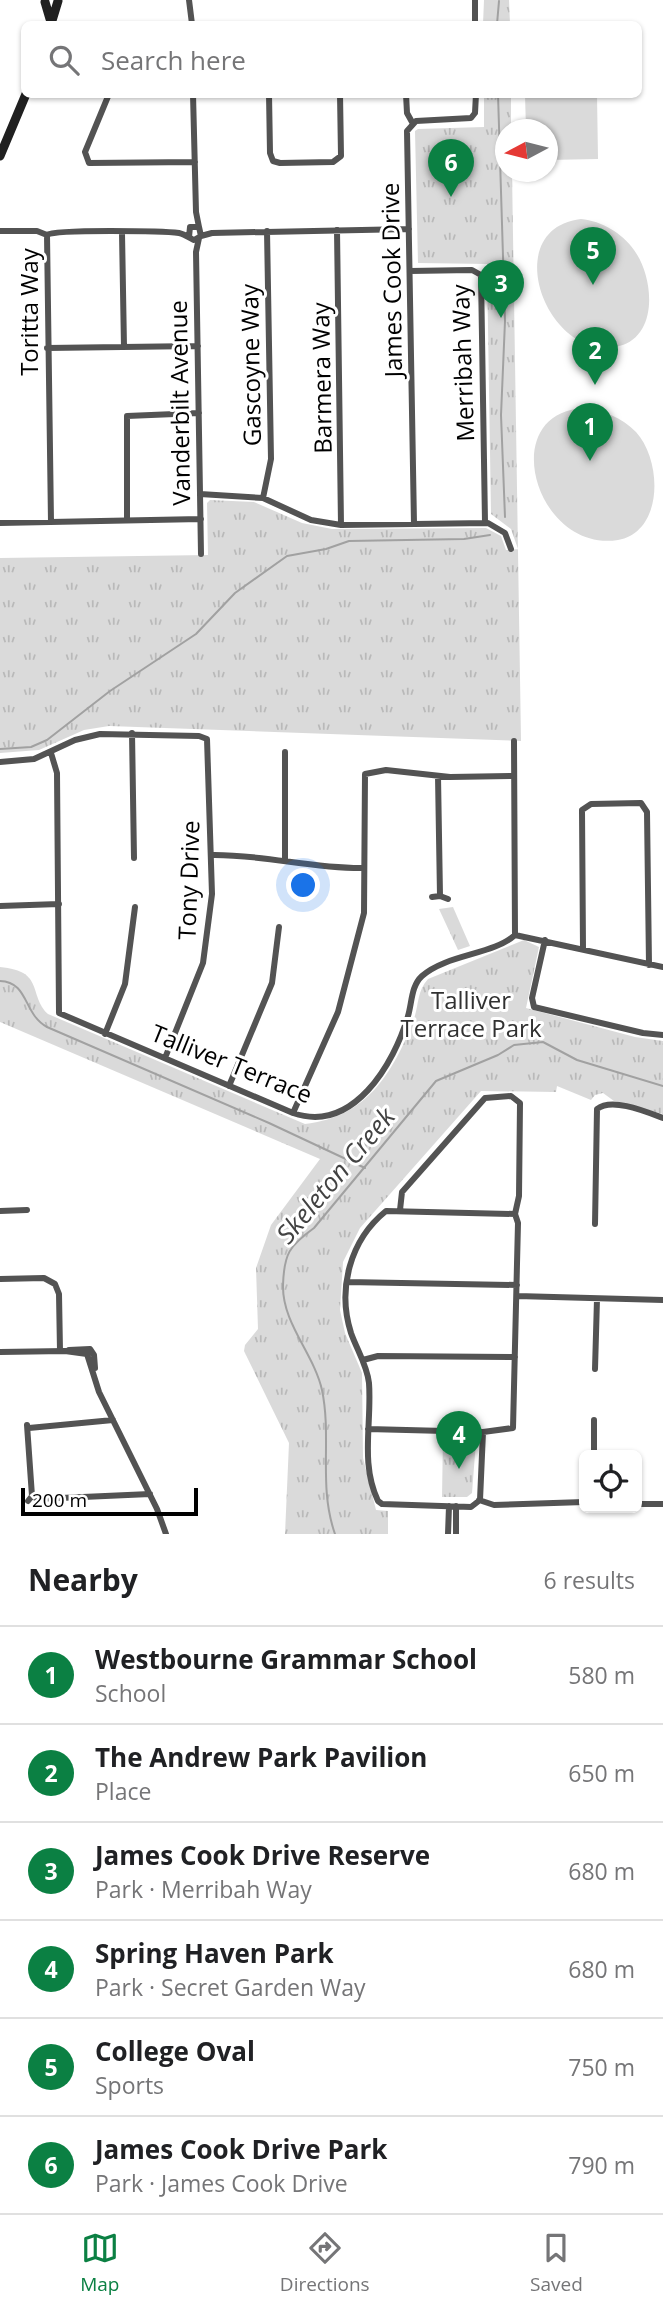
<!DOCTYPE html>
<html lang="en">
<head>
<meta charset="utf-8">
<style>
	body { margin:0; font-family:"Open Sans",sans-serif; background:#f2f2f2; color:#202124 }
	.controls { position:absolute; right:21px; bottom:21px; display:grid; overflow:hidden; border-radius:10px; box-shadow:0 2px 5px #0004 }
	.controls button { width:63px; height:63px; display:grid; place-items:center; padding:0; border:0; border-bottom:2px solid #e0e0e0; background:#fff; color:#202124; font:35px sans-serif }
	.compass { position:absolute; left:495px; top:119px; width:63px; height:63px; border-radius:50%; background:#fff; box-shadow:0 2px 5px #0004; rotate:263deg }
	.scale { position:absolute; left:21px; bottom:18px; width:177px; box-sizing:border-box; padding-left:7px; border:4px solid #000; border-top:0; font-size:19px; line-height:24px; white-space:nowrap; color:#000; -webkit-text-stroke:5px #fff; paint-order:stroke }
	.you { position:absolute; left:304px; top:886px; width:24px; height:24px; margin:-18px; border:5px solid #fff; border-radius:50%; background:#1a73e8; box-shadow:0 0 0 10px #1a73e833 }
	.badge { display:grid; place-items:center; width:46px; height:46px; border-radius:50%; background:#0b8043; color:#fff; font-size:23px; font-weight:700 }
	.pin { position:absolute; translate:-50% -58px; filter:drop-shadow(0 2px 4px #0008) }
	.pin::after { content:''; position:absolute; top:37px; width:24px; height:21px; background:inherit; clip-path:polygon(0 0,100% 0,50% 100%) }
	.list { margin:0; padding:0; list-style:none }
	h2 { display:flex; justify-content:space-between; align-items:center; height:91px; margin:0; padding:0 28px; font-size:30px }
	h2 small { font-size:23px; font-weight:400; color:#757577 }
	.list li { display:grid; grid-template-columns:46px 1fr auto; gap:21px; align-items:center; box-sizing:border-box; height:98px; padding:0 28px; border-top:2px solid #e0e0e0 }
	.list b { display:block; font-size:26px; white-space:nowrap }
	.list p { margin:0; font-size:23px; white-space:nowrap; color:#757577 }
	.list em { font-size:23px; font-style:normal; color:#757577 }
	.icon { flex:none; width:38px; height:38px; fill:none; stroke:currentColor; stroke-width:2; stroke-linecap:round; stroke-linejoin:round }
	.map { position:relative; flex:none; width:663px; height:1534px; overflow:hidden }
	.search { position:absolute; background:#fff; box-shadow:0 2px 5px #0004; left:21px; right:21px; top:21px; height:77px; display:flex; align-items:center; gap:18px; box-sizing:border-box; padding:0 24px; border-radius:10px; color:#757577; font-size:26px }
	.sheet { height:679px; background:#fff }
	nav { display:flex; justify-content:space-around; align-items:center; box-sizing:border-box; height:98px; border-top:2px solid #e0e0e0; background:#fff; font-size:19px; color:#757577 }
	nav a { display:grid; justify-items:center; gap:4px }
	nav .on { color:#0b8043 }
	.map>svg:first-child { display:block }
	.grass { fill:url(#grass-tufts) }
	.pitch { fill:#dadada }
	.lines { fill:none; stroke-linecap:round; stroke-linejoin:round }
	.stream { stroke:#a1a1a1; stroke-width:2 }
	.street { stroke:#535353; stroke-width:6 }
	.secondary { stroke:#202020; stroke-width:9 }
	.labels { text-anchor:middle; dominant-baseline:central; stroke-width:6; stroke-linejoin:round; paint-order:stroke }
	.street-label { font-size:24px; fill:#000; stroke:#fff }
	.park-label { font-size:24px; fill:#313131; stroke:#fff }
	.water-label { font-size:26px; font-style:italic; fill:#424242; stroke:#fff }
</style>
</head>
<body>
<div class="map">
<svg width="663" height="1534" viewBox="0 0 663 1534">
	<defs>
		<pattern id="grass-tufts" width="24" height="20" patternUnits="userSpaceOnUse" patternTransform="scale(1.75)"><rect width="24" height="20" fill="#dadada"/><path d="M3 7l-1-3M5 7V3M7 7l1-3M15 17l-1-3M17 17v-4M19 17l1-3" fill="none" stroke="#b9b9b9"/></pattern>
	</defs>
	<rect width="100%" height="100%" fill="#fff"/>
	<path class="grass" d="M 484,0 L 509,0 L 510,24 L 483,24 Z
		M 484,95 L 511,95 L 511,129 L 505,130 L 505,172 L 512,172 L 521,741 L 109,726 L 84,730 L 39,750 L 0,753 L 0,558 L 208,555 L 207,503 L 210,500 L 254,502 L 302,523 L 332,529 L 486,528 L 501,536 L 506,550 L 518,549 L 511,529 L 491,514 L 487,264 L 418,263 L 415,131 L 418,129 L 484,127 Z
		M 453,907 L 470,946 L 458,950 L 439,909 Z
		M 524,940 L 539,947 L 526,1008 L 635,1037 L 663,1041 L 663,1114 L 614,1101 L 603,1093 L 595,1095 L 591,1100 L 557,1086 L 556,1092 L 481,1091 L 360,1228 L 343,1262 L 340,1310 L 345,1333 L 362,1373 L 363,1458 L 376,1510 L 388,1511 L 388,1534 L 285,1534 L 289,1443 L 244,1351 L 245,1345 L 258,1329 L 256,1268 L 271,1225 L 320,1159 L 0,1022 L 0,967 C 45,971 28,995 48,1014 L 305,1124 C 367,1117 393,1073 414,1019 C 419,1004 417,991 428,979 Z
		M 443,1436 L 472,1437 L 476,1441 L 472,1493 L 467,1497 L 442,1497 Z"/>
	<path class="pitch" d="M 525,95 L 597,95 L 598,159 L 548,160 L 548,130 L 526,129 Z
		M 581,219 C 602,221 622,233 634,250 C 654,277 659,336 619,346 C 547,364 497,229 581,219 Z
		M 584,408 C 604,411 621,417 636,432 C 663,462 663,532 618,540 C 536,553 495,413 584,408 Z"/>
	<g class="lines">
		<path class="stream" d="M 497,24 L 499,1
			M 498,94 L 505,321 L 501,415 L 505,517
			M 0,749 L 31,747 L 47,740 L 110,691 L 196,634 L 235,593 L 287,556 L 326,549 L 349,541 L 464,539 L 490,535
			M 0,981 C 29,982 23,1014 47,1027 L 269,1123 L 365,1168
			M 335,1534 C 318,1486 332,1438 322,1390 C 314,1354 282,1323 283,1285 C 284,1254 289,1246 314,1228 L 436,1081 L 498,1055 L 514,1045 L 543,1042 L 577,1060 L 663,1086"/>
		<path class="street" d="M 189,0 L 192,24
			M 475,0 L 475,24
			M 109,94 L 85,152 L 89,163 L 195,162
			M 193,94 L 196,212 L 199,227
			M 269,94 L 270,153 L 273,161 L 280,163 L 333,162 L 341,156 L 340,94
			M 406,94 L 407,113 L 412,122
			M 337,230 L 341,525
			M 0,231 L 37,231 L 47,235
			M 122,233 L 124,347
			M 201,236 L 212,233 L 409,229
			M 199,238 L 196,252 L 201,554
			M 410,271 L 472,270 L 481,275 L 485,522
			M 47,348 L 198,346
			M 200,494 L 263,498 L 311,520 L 341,525 L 488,523 L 505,533 L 511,549
			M 263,498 L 271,459 L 267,231
			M 127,520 L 127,416 L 199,413
			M 51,522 L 47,235 C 55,229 164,231 179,233 C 184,234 190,238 194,240 L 201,236 L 199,227 L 190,227 L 189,237
			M 0,523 L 201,519
			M 414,524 L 407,131 L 416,121 L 471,118 L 475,113 L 476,94
			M 132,733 L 134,858
			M 285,752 L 285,860
			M 51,753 L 57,773 L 59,1013 L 293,1113 C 353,1134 394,1064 408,1016 C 412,1003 411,986 422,976 C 447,954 493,955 515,935 L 514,741
			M 0,762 L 34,759 L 75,740 L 100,734 L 199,736 L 207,739 L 212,894 L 203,963 L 165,1058
			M 438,776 L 440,896
			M 211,855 C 263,854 312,869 364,868
			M 432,897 L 440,896 L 448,899
			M 0,906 L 59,904
			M 515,935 L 663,967
			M 545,940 L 532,998 L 534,1007 L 643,1033 L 663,1035
			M 583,949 L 582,810 L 591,804 L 641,803 L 647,812 L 649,965
			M 105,1034 L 125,984 L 135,907
			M 229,1086 L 272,983 L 279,927
			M 293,1113 L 338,1012 L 364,913 L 365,774 L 386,770 L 450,777 L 514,776
			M 400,1210 L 402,1192 L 485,1098 L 511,1096 L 520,1103 L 519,1196 L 515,1214
			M 0,1211 L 27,1210
			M 595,1224 L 597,1109 C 612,1097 647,1112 663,1118
			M 0,1279 L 44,1278 L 55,1284 L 59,1294 L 60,1351
			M 347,1282 L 517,1285
			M 517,1296 L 663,1300
			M 69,1350 L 90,1349 L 94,1355 L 95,1368
			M 0,1352 L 65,1351 L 87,1354 L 99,1392 L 157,1509 L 166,1534
			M 363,1360 L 378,1356 L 515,1357
			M 595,1369 L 597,1299
			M 594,1420 L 594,1455
			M 27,1425 L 32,1496 L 28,1501
			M 29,1428 L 113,1420
			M 368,1429 L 483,1432 L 513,1428 L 518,1223 L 515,1214 L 386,1211 C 350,1240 337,1289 351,1333 C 357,1350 367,1365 369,1383 C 372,1423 360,1463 378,1501 L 382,1504 L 471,1507 L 480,1500
			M 32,1496 L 38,1499 L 150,1494
			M 479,1500 L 494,1505 L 584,1502
			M 480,1500 L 483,1432
			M 637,1504 L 663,1504
			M 448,1534 L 449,1506
			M 456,1534 L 456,1506"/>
		<path class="secondary" d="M 45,2 L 50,19
			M 51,24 L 58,1
			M 0,156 L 26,94"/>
	</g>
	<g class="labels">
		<g class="street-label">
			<text transform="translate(391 280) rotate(-91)">James Cook Drive</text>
			<text transform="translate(28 312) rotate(-90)">Toritta Way</text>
			<text transform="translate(462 363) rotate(-92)">Merribah Way</text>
			<text transform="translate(250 365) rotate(-91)">Gascoyne Way</text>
			<text transform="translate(321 378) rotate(-91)">Barmera Way</text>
			<text transform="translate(179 403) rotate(-91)">Vanderbilt Avenue</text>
			<text transform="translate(188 880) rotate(-88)">Tony Drive</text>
			<text transform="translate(232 1063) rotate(22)">Talliver Terrace</text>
		</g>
		<g class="park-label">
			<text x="471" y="999">Talliver<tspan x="471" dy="28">Terrace Park</tspan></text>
		</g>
		<g class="water-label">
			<text transform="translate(335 1175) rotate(-50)">Skeleton Creek</text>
		</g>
	</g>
</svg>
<div class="controls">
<button><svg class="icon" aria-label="locate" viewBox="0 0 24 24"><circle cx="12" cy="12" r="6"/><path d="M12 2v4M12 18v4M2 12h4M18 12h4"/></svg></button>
</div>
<svg class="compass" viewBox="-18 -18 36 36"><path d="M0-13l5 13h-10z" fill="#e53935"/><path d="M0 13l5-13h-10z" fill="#757577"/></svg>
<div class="scale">200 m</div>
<div class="you"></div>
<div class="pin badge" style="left:590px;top:461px">1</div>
<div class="pin badge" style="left:595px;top:385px">2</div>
<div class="pin badge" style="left:501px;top:318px">3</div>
<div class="pin badge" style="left:459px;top:1469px">4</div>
<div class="pin badge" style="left:593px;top:285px">5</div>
<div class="pin badge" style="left:451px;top:197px">6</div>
<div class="search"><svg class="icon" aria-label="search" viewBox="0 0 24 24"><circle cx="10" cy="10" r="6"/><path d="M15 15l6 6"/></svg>Search here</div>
</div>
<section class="sheet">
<h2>Nearby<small>6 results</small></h2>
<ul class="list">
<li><span class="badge">1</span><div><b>Westbourne Grammar School</b><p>School</p></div><em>580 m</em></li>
<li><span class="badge">2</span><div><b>The Andrew Park Pavilion</b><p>Place</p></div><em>650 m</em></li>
<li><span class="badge">3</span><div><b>James Cook Drive Reserve</b><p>Park · Merribah Way</p></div><em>680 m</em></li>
<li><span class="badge">4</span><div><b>Spring Haven Park</b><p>Park · Secret Garden Way</p></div><em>680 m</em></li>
<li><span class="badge">5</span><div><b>College Oval</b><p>Sports</p></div><em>750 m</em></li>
<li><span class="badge">6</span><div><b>James Cook Drive Park</b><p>Park · James Cook Drive</p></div><em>790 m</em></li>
</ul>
</section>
<nav>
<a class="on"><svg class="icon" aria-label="map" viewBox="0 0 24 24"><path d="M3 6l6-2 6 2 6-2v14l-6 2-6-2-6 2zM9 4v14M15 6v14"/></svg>Map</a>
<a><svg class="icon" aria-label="directions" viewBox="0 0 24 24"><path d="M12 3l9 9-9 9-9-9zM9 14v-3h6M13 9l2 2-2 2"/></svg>Directions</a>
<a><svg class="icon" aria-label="saved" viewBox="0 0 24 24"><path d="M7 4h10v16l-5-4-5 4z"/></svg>Saved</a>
</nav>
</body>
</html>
